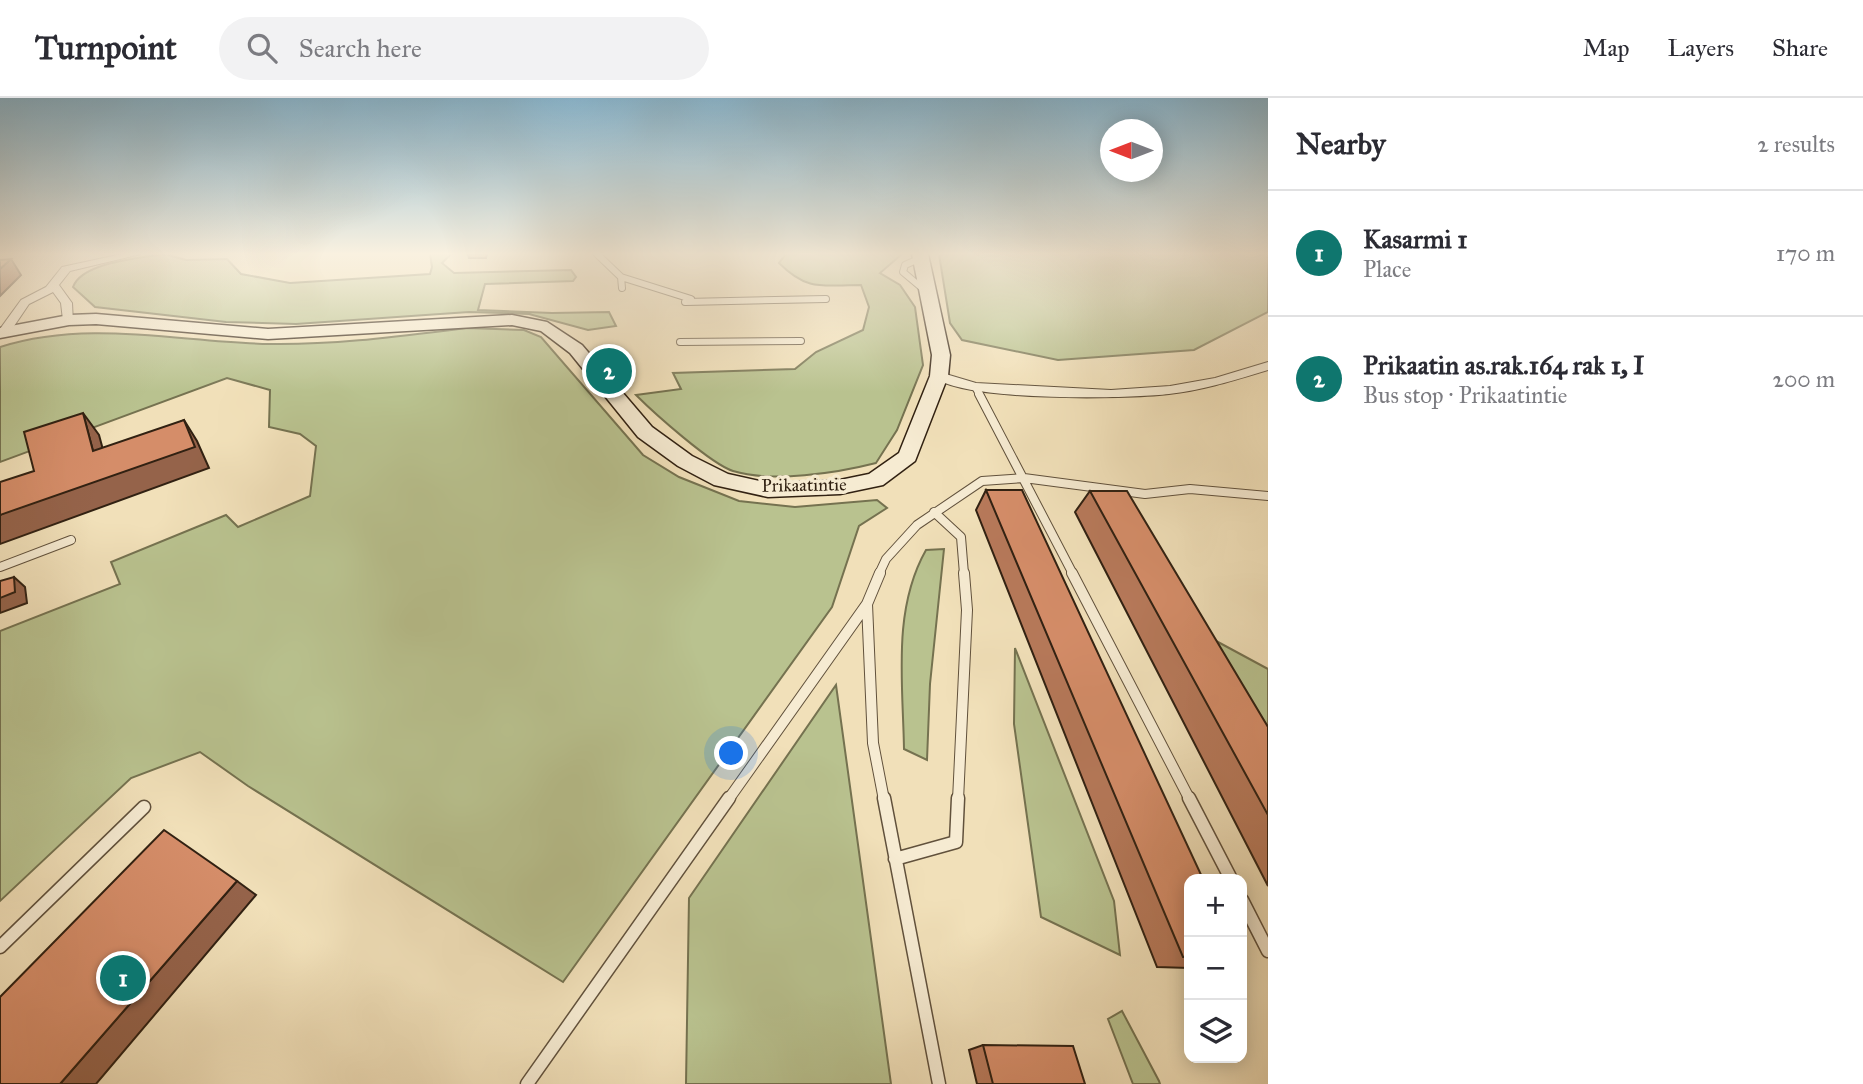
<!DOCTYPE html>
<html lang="en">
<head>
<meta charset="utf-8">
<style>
	body { margin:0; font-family:"IM FELL Great Primer",serif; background:#f2f2f3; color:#2b2b33 }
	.controls { position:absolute; right:21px; bottom:21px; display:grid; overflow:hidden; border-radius:14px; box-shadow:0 4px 18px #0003 }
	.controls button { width:63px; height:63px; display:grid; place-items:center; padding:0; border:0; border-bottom:2px solid #e1e1e2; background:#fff; color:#2b2b33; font:35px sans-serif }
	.compass { position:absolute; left:1100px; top:21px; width:63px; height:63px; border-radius:50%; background:#fff; box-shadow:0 4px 18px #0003; rotate:270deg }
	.you { position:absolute; left:732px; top:656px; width:24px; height:24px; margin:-18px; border:5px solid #fff; border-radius:50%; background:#1a73e8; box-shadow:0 0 0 10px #1a73e833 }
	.badge { display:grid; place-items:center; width:46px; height:46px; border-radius:50%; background:#0f766e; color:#fff; font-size:23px; font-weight:700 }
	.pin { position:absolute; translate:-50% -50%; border:4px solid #fff; box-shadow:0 2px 7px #0006 }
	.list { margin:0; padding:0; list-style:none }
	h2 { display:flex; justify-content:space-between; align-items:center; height:91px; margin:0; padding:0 28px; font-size:30px }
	h2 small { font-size:23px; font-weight:400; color:#7c7c81 }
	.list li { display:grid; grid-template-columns:46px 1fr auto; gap:21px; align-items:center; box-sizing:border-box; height:126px; padding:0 28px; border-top:2px solid #e1e1e2 }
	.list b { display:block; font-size:26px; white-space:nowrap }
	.list p { margin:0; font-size:23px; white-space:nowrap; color:#7c7c81 }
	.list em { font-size:23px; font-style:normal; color:#7c7c81 }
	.icon { flex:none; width:38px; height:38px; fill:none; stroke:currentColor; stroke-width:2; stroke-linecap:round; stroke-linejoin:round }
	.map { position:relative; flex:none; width:1268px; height:986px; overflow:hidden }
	header { display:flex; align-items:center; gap:42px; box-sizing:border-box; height:98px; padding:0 35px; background:#fff; border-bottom:2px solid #e1e1e2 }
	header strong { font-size:33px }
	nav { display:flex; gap:38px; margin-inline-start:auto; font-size:24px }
	.search { width:490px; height:63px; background:#f2f2f3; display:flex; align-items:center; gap:18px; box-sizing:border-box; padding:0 24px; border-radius:38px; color:#7c7c81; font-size:26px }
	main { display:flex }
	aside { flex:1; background:#fff }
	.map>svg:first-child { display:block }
	.green { fill:#b9c28f; stroke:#757250; stroke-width:2 }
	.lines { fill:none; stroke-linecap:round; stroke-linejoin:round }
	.lane-far3-casing { stroke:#61513c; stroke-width:8 }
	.lane-far2-casing { stroke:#61513c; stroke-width:10 }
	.lane-far1-casing { stroke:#61513c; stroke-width:12 }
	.lane-casing { stroke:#61513c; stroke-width:15 }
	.street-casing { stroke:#61513c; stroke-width:2 }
	.secondary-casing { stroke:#312112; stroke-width:3 }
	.lane-far3 { stroke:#f6ebd2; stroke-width:6 }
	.lane-far2 { stroke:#f6ebd2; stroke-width:8 }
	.lane-far1 { stroke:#f6ebd2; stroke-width:10 }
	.lane { stroke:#f6ebd2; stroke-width:12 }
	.street { fill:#f6ebd2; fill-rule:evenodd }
	.secondary { fill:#f6ebd2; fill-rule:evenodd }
	.wall { fill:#b7795a; stroke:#312112; stroke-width:2 }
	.shaded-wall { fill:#95634a; stroke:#312112; stroke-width:2 }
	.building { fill:#d58d69; stroke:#312112; stroke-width:2 }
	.labels { text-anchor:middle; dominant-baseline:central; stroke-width:7; stroke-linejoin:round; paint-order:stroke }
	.far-street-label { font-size:18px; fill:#312112; stroke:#f6ebd2 }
</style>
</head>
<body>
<header>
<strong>Turnpoint</strong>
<div class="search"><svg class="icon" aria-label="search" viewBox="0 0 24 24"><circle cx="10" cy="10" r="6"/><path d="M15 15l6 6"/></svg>Search here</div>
<nav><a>Map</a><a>Layers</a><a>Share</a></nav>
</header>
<main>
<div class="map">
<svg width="1268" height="986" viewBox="0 0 1268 986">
	<rect width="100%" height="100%" fill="#f1e0b9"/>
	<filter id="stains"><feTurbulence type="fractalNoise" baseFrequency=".00286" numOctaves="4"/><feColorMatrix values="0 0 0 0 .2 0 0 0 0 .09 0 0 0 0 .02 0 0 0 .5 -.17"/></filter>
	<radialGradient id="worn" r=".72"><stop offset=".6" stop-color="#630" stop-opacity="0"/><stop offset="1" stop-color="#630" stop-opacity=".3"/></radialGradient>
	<path class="green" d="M 165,156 L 186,162 L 227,161 L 241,176 L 290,185 L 430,176 L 432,169 L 430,156 L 451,156 L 442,165 L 454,175 L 571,172 L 576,179 L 573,183 L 485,186 L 478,212 L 552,215 L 609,214 L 616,228 L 588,232 L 529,216 L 469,214 L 296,226 L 226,224 L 95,209 L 73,189 C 82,164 140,160 165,156 Z
		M 786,156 L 902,156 L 880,175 L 900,187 L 915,209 L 923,267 L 897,332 L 876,365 C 837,375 772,385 733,373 C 711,366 654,315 636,297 L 681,291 L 673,275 L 795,271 L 816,254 L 863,232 L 869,209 L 861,187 C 823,187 808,194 779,165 Z
		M 939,156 L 1268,156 L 1268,214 L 1194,252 L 1058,262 L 962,242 L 950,225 Z
		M 467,230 L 524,232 L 541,239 L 643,357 L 679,379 L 739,403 L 795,409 L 877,402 L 887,410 L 859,428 L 832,509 L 563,884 L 248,688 L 200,654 L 131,680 L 0,803 L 0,533 L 120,486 L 111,464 L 226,417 L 238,429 L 310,398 L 316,348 L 300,336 L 269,329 L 270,292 L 227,280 L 0,364 L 0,249 C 88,221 179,244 270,246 C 336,247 401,238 467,230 Z
		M 944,451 L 930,586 L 927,662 L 904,651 C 903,585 892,512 926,452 Z
		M 1218,544 L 1268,571 L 1268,652 L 1227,582 Z
		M 1015,550 L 1114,803 L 1120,857 L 1041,819 L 1014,626 Z
		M 836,587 L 891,986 L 686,986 L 689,800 Z
		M 1122,913 L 1159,983 L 1160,986 L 1133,986 L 1108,921 Z"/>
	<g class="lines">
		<defs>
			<path id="lane-far3" d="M 597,156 L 621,179 L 622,190
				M 921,160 L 905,167 L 903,174 L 928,195
				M 621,179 L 691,201
				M 685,204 L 826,201
				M 680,244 L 801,243
				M 975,289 L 980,298"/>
			<path id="lane-far2" d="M 979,296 L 1073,476
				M 934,414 L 961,439 L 964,476
				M 0,469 L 71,442
				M 879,476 L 886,461 L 917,427 L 982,383 L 1024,380 L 1145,396 L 1190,391 L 1268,398"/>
			<path id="lane-far1" d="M 880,475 L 867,506 L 873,645 L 884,702
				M 1072,475 L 1190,702
				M 728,702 L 867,506
				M 958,702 L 967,512 L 964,475"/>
			<path id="lane" d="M 884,700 L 939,986
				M 1189,700 L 1231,781
				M 895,761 L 956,744 L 958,700
				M 1242,802 L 1268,853
				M 0,849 L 144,709
				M 527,986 L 729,700"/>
			<path id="street" d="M 122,156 L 141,156 L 70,173 L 59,187 L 72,205 L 73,225 L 63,222 L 61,205 L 53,194 L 29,206 L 8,237 L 0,237 L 0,231 L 21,202 L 46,189 L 62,169 Z
				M 1268,264 L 1268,272 C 1235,282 1204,292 1169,296 C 1127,301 961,304 932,278 L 939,274 L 976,285 L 1111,292 L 1170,288 L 1215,280 Z"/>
			<path id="secondary" d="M 912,156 L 928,156 L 950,257 L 948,278 L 915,363 L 883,387 L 840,396 L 768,399 L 714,387 L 678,368 L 638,339 L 570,255 L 541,233 L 512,227 L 268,241 L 96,226 L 69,227 L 0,240 L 0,230 L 69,217 L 96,216 L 268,231 L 512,217 L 547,224 L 582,247 L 652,329 L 692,358 L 728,376 L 768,385 L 840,382 L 869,376 L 899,355 L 930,278 L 932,257 Z"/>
		</defs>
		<use href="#lane-far3" class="lane-far3-casing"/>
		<use href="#lane-far2" class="lane-far2-casing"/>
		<use href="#lane-far1" class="lane-far1-casing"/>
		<use href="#lane" class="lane-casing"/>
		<use href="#street" class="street-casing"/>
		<use href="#secondary" class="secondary-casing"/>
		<use href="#lane-far3" class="lane-far3"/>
		<use href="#lane-far2" class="lane-far2"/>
		<use href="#lane-far1" class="lane-far1"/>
		<use href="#lane" class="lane"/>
		<use href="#street" class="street"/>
		<use href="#secondary" class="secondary"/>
	</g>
	<path class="wall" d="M 468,156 L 487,156 L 486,160 L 469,160 Z
		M 986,392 L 1189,781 L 1189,870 L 1157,869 L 976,412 Z
		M 1090,393 L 1268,629 L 1268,788 L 1075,414 Z
		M 983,947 L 1085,986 L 977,986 L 969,952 Z"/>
	<path class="shaded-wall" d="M 11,161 L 21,177 L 0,198 L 0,171 Z
		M 83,315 L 99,337 L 109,374 L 93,353 Z
		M 184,322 L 197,343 L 209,370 L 0,446 L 0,417 Z
		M 14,479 L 25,489 L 27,505 L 0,515 L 0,500 Z
		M 237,783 L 256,797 L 96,986 L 60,986 Z"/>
	<path class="building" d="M 11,161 L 0,171 L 0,162 Z
		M 83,315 L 93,353 L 184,322 L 195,349 L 0,417 L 0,384 L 34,373 L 24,334 Z
		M 986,392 L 1022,392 L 1203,781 L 1189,781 L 1189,859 L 1183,859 Z
		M 1090,393 L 1127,393 L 1268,629 L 1268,717 Z
		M 14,479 L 15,494 L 0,500 L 0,483 Z
		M 164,732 L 237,783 L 60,986 L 0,986 L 0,899 Z
		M 983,947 L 1073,948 L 1085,986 L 993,986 Z"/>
	<linearGradient id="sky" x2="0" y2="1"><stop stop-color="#89b8d2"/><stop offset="0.53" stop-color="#f9f1e0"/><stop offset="1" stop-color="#f9f1e0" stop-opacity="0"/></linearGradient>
	<rect width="1268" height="294" fill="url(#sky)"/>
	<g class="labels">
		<g class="far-street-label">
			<text transform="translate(804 387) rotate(-1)">Prikaatintie</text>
		</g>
	</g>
	<rect width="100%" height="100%" filter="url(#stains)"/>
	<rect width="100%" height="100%" fill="url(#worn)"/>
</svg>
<div class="controls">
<button>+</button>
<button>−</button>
<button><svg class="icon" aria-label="layers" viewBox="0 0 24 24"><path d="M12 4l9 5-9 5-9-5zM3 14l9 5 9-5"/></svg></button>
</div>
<svg class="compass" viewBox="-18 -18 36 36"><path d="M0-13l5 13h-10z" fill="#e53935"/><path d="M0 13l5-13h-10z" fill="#7c7c81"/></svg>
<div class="you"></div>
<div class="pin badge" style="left:123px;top:880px">1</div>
<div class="pin badge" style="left:609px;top:273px">2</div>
</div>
<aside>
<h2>Nearby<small>2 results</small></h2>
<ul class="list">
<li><span class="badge">1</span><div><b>Kasarmi 1</b><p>Place</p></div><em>170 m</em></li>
<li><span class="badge">2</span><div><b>Prikaatin as.rak.164 rak 1, I</b><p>Bus stop · Prikaatintie</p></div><em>200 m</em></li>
</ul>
</aside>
</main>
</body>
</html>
